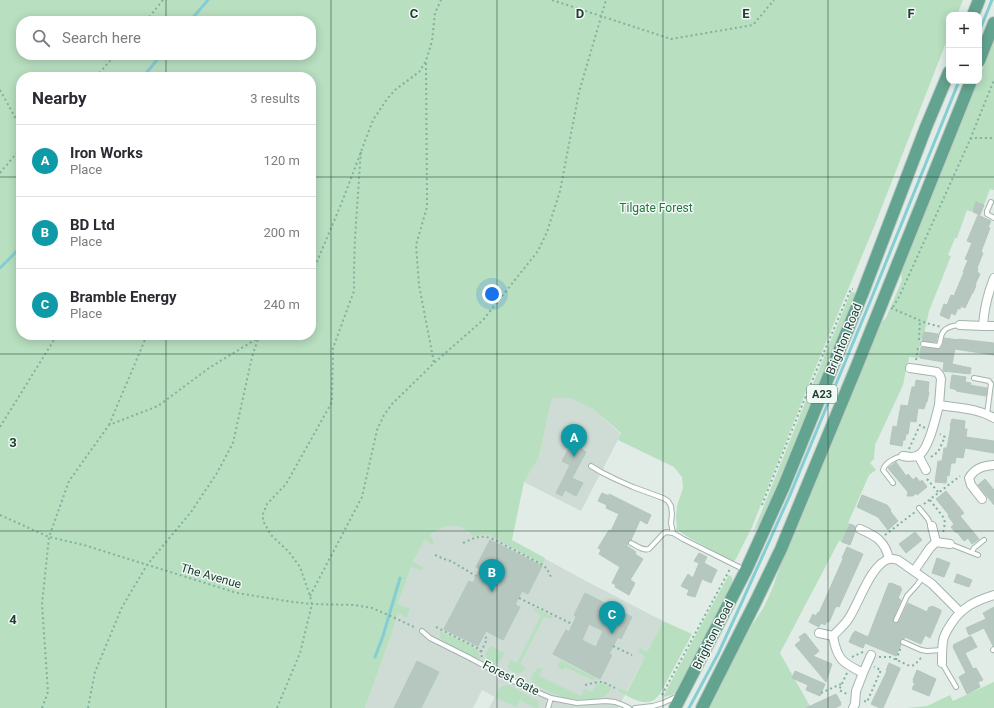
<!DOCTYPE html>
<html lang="en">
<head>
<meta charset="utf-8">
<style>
	body { margin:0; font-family:Roboto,sans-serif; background:#f2f2f3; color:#2b2b33 }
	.controls { position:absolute; right:12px; top:12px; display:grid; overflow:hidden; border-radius:8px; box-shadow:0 2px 10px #0003 }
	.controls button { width:36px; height:36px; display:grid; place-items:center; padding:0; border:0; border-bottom:1px solid #e1e1e2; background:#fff; color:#2b2b33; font:20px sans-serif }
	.you { position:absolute; left:492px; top:294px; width:14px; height:14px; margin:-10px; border:3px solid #fff; border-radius:50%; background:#1a73e8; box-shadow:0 0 0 6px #1a73e833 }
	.badge { display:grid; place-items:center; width:26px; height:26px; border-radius:50%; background:#884b41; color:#fff; font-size:13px; font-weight:700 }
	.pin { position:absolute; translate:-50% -33px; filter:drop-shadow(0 1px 2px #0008) }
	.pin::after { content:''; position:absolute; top:21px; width:14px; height:12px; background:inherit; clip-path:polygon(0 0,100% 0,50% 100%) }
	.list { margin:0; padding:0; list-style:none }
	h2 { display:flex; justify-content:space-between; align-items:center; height:52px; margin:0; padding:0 16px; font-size:17px }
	h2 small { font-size:13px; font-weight:400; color:#7c7c81 }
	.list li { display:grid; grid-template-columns:26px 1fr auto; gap:12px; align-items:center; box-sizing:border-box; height:72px; padding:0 16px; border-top:1px solid #e1e1e2 }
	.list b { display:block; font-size:15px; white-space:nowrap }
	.list p { margin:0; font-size:13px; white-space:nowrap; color:#7c7c81 }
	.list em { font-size:13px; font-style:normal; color:#7c7c81 }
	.icon { flex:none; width:22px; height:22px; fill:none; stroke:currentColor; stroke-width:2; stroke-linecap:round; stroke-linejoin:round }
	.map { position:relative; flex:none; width:994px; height:708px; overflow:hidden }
	.search { position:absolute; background:#fff; box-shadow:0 2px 10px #0003; left:16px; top:16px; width:300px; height:44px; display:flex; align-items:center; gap:10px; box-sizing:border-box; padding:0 14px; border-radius:16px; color:#7c7c81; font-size:15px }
	.panel { position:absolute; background:#fff; box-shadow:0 2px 10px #0003; left:16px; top:72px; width:300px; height:268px; border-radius:16px }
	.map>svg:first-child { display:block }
	.built { fill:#cfdcd5 }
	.green { fill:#b8dfc0; fill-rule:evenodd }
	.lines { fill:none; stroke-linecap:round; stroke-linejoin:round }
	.stream { stroke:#85cdd4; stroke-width:3 }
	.building { fill:#b6c7bf; stroke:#b3c6bd; fill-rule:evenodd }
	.service-casing { stroke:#a3b4ad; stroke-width:6 }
	.minor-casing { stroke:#a3b4ad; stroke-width:10 }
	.primary-casing { stroke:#c1c9c6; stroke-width:14 }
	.path { stroke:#7fb29f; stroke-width:2; stroke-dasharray:2 3; stroke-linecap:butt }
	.service { stroke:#fff; stroke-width:4 }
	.minor { stroke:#fff; stroke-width:8 }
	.primary { stroke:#63a490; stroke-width:12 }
	.grid { fill:none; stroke:#203e34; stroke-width:1; stroke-opacity:0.55 }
	.labels { text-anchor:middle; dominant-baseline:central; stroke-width:3; stroke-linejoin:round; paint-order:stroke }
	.shield { fill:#f1f9f5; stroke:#5f766e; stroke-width:1 }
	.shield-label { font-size:11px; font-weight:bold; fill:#203e34 }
	.park-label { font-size:12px; fill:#287742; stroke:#f1f9f5 }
	.street-label { font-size:12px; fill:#203e34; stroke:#f1f9f5 }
	.grid-label { font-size:13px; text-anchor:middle; font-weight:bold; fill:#203e34; stroke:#f1f9f5; stroke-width:3; stroke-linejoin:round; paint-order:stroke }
</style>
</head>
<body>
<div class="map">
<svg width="994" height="708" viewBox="0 0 994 708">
	<rect width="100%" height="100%" fill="#e1ece6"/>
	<path class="built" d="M 552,398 L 569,398 L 593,409 L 621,434 L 581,511 L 524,482 L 539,457 Z
		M 446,526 L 457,526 L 466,530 L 469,533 L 477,535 L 483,534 L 512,541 L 586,581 L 663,621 L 618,708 L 489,708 L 495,697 L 482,690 L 473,708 L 365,708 L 393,630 L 398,612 L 407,617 L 410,608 L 398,604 L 411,567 L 425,538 L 437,530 Z"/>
	<path class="green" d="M 0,0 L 963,0 L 957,15 L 949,15 L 949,35 L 876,222 L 812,376 L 752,527 L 736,559 L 733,562 L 688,537 L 676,529 L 677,526 L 676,518 L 677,506 L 683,488 L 682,477 L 674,467 L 618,440 L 621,433 L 593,409 L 569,398 L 552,398 L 539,457 L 524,482 L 512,540 L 545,558 L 543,564 L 491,536 L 483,534 L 474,537 C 459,522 446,523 430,535 L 434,542 L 432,545 L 425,539 L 413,562 L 423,567 L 422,571 L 411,567 L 398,604 L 410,608 L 407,618 L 398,613 L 393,630 L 365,708 L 0,708 ZM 21,21 L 311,21 L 311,55 L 21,55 ZM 21,77 L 311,77 L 311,335 L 21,335 Z
		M 994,41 L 994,190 L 990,189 L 984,205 L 977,202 L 972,212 L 967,210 L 957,238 L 955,238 L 948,255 L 951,256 L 929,311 L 923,339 L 921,339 L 919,350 L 921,350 L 920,358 L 909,357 L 908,365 L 907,365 L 903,385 L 875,445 L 874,459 L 870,463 L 876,470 L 869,475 L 848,523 L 850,524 L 842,542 L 839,541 L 780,653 L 811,708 L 706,708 L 746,634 L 764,607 L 773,587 L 780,566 L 879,324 L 886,318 L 902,280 L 901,271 L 968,103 L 977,81 L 979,81 L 979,77 Z
		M 851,292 L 856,293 L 773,499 L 764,518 L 753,533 L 807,398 Z
		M 729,575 L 732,577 L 732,584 L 678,690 L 672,695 L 663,697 L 699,629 Z
		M 535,608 L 553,617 L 551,619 L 544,617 L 520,664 L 526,668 C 521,675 515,674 509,669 L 508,666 L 510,660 L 517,663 L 541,615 L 534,611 Z
		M 663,621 L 692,634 L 661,692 C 659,695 656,699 652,701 C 640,705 628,696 618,691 L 619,688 L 627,692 L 645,656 L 638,652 L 640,648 L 647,652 Z
		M 440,631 L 477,649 L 480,658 L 478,659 L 445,643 C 441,639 439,636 440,631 Z
		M 491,646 L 504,653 C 500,662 499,667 488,663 C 483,655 486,653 491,646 Z
		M 560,660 L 596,678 L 594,681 L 565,667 L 563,670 L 557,667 Z
		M 539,668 L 542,668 L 539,676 L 581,696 L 585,689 L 592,692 L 596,685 L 600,683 L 611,687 L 609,692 L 603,697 L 595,699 L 575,699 L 567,698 L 551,693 L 537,685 L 534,683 L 531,678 C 533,674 535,670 539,668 Z
		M 994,682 L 994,708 L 907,708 L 927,706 L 950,695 L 953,701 Z
		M 505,685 L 509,685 L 538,701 L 539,703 L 538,708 L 535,708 L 520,700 L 516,707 L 495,697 L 499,688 Z"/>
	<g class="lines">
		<path class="stream" d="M 190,21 L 208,0
			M 979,32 L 992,0
			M 143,77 L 161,55
			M 0,268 L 16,252 L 21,245
			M 375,657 L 383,636 L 400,578
			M 689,708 L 718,654 L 741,604 L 790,495 L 872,297 L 959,81"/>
	</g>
	<path class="building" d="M 976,202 L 984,205 L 980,215 L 973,212 Z
		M 978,215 L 991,221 L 988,227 L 990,228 L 982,249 L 981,252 L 983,253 L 977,268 L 978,269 L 977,272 L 980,274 L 975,285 L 976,285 L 973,293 L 972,293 L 965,308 L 961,306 L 960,309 L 958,308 L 955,315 L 951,313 L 949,319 L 940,315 L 944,304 L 947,305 L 951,295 L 954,296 L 964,272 L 963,272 L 968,260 L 965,259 L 972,243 L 967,241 Z
		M 924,332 L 938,334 L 936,342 L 922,341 Z
		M 944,338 L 959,340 L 959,339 L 994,343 L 994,355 L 955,349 L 952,364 L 971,368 L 970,374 L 943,371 L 944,362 L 920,358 L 921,347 L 940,349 L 943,345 Z
		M 952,375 L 966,377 L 965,382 L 971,383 L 970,385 L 987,388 L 986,396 L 956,391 L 957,390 L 950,388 Z
		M 916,380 L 929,382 L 928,392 L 929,392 L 927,402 L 926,402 L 924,409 L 918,408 L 916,422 L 910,421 L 908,434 L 906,434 L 905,440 L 903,440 L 902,446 L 890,444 L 893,426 L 897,427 L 901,405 L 908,406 L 912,387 L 915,387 Z
		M 952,419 L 965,421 L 964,429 L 967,429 L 966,437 L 994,441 L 994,453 L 965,448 L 963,458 L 956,457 L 955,463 L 951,463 L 949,476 L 947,475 L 946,483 L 935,482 L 938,461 L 942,461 L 944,448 L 947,448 L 951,426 L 950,426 Z
		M 574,439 L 584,444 L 581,449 L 586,452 L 572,478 L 583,483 L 576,496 L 565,490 L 562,496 L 556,493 L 570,465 L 562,461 Z
		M 896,462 L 906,476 L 908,474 L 913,480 L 916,477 L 920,482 L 922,480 L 927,487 L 917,495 L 916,493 L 913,496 L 907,496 L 908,492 L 888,468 Z
		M 985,479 L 994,490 L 994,505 L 978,485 Z
		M 946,491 L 964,513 L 960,516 L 979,539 L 972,544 L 968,538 L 964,541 L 957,532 L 956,533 L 951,527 L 954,524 L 948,516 L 949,515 L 936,499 Z
		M 602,493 L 609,496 L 609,494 L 651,515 L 647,524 L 640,520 L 631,540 L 628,542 L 627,546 L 636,552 L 635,554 L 643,559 L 630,580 L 635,583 L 629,595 L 615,587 L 616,585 L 612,583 L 620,567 L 599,554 L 601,550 L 598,548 L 609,530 L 611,531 L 619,514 L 606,508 L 607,505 L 598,501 Z
		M 862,495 L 887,505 L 891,510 L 890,511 L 898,521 L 888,530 L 878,517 L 857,507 Z
		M 850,524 L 855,526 L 855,532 L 850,545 L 842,542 Z
		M 915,532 L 922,540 L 906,553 L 899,544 Z
		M 490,540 L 542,566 L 528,594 L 522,591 L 515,605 L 520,607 L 503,640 L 486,631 L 478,646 L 444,629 L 469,581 L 473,583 L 476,576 L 480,569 L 476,567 Z
		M 847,547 L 863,554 L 839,607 L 836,606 L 829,622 L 827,621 L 825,625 L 821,623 L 819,627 L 809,622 L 813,614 L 816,616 L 818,612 L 819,613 L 843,559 L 842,558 Z
		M 699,553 L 707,557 L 704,563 L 717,570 L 711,583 L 702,579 L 695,597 L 687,595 L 689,590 L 681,586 L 688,574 L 693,578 L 699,563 L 694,561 Z
		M 937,558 L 950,563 L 944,577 L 932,573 Z
		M 957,574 L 972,580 L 969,587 L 954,582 Z
		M 889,583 L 891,584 L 891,583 L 901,587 L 900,588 L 902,589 L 898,598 L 901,600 L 893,619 L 893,622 L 894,623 L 897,623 L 899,622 L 908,603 L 927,612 L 929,607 L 931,607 L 932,606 L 941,610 L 941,612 L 930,638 L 925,635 L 921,644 L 905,637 L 904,639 L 901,639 L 900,641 L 901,645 L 896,656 L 865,643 L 863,648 L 849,642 L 853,633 L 854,633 L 855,631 L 868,637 Z
		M 585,593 L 632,617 L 621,639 L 618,637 L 609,654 L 612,655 L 600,679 L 553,654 L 566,630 L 569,632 L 576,617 L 574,615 ZM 589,624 L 603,631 L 596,647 L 582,640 Z
		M 994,607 L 994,646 L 993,646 L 984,628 L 969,635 L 966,628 L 986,619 L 983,613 Z
		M 805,633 L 819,651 L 813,656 L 832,664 L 826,682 L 795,645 L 801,640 L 799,637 Z
		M 971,636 L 977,647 L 965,653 L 973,669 L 976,668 L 983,680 L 978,682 L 980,687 L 967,694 L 959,677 L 966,673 L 953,647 L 954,646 L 953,645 Z
		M 417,661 L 439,672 L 421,708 L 394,708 Z
		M 889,663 L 900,668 L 900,669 L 883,708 L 880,708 L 871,704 L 887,671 L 886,670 Z
		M 917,670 L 936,679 L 929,696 L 912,689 L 915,683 L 913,682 L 914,680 L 913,680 Z
		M 795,671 L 825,684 L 820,696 L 806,690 L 808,685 L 792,678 Z
		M 836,694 L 841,703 L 840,703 L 841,705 L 835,708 L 806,708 Z"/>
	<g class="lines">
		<defs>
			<path id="service" d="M 991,202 L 987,211 L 987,214 L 994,218
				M 923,344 L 938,346 C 941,343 940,341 941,337 C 943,327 952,326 960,325
				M 974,378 L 989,381 L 991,384 L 987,414
				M 591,466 L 601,472 L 615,479 L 633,487 L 663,498 L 668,501 L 671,506 L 672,514 L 671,523 L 673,533
				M 893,483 L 883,470 C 885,463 895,457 903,456
				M 919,508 L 928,519 L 931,526
				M 631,543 C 637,546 643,551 649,549 L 663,534 L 666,532 L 673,533 L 683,539 L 745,570
				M 950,544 L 978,555
				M 972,552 L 974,548 L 984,540
				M 896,620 L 907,596 L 917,585 L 922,578
				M 422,631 L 430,638 L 468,657 L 523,686 L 551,698 L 577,703 L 606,701 L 615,702 L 623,705 L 629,708
				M 903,642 L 921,650 L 927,651 L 942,650
				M 993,650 L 994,649
				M 942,663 L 956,687
				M 548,708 L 551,698
				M 635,708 L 653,706 L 663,703 L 676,697"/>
			<path id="minor" d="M 994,278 C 988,293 984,309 983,326 L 994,326
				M 960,325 L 983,326
				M 910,368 L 937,372 L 940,376 L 941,379 L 939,405
				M 918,455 L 926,470
				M 903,456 C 908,457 914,458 919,455 C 929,449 936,416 939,405 C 958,408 977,408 994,418
				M 982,499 L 971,485 L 969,478 C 975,468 983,466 994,465
				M 932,526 L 936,542
				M 860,529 C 876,536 885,541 889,559
				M 914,571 L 930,548 L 936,542 L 950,544
				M 819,633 L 833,636
				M 942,663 C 942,655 942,648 943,641 C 944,634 948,629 951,624 C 962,607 975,601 994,595
				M 863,673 L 871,655
				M 853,708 L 855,704 L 856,691 L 863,673 C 843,663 837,660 833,636 C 838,630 845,625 849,618 C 859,603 871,564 889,559 C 892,558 895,559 898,560 L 932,584 L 960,612"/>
			<path id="primary" d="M 973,15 L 979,0
				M 979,61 L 994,23
				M 675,708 L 746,570 L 784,486 L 863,292 L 926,127 L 949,72
				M 702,708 L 755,603 L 781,549 L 856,368 L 971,81"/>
		</defs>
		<use href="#service" class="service-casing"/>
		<use href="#minor" class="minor-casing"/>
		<use href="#primary" class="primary-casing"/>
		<path class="path" d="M 552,0 L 671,39 L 753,25 L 774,0
			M 146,21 L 163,0
			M 426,63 L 427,207 L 416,245 L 419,285 L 434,363
			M 96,77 L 115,55
			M 0,90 L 21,128
			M 970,139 L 974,138 L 994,138
			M 0,173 L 21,148
			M 311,276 L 342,202 L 373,120 L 387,99 L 395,90 L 419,72 L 426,61 L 432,41 L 435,13 L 441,0
			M 893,307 L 900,295 L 969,142 L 994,80
			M 891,308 L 926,323 L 941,327
			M 919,340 L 920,320
			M 916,360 L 918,348
			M 109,425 L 147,335
			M 0,427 L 57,335
			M 909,449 L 920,425 L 925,428
			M 931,457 L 938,452 L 945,437 L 940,434
			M 927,479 L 939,493
			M 930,500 L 944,518 L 945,523 L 943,533
			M 924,504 L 960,476
			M 762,505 C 791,432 820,360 851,289 L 853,289
			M 0,515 L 49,537 L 84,545 L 237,593 L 293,602 L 312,604 L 354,605 L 372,608 L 393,617 L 416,628
			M 885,535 L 915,512
			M 463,543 C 474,538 479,535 491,538 L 543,565 L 547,569 L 551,577
			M 435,555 L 444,559 L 451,561 L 476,576
			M 310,596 L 362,497 L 377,430 L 384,415 L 392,404 L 434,363 L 483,320 L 538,251 L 547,232 L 560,191 L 579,92 L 606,0
			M 519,598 L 572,624
			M 436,627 L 479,649 L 481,652 L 482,658
			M 613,646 L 632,655
			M 481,652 L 487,639 L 484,635
			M 852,657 L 863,652
			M 879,657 L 890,657 L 910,666 C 916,666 918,660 922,657
			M 896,660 L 901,647
			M 847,673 L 839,690 L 847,694
			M 585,685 C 602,681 600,680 615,688
			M 821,693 L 841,684
			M 662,695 L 730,569
			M 864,701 L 867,702 L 881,670 L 874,667
			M 42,708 L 48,692 L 42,604 L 49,537 L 69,481 L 109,425 L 158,406 L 209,368 L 258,338 L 261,335
			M 88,708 L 95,672 L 122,607 L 147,565 L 191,512 L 217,473 L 233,443 L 252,357 L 258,339
			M 277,708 L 300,653 L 312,604 L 310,596 L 300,567 L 289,552 L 271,535 L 263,521 L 263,514 L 267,504 L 286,484 L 332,402 L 333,348 L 354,291 L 354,270 L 355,238 L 361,150"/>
		<use href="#service" class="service"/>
		<use href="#minor" class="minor"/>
		<use href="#primary" class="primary"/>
	</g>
	<path class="grid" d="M 166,0 L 166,21M 331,0 L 331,708M 497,0 L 497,708M 663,0 L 663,708M 828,0 L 828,708M 166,55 L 166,77M 0,177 L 21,177M 311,177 L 994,177M 166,335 L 166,708M 0,354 L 994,354M 0,531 L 994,531"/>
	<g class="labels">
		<rect class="shield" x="807" y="385" width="30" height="18" rx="3"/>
		<g class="shield-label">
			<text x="822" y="394">A23</text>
		</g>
		<g class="park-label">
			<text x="656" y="208">Tilgate Forest</text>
		</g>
		<g class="street-label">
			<text transform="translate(844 339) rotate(-68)">Brighton Road</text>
			<text transform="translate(211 576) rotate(16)">The Avenue</text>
			<text transform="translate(713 635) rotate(-63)">Brighton Road</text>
			<text transform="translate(511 678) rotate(27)">Forest Gate</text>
		</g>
	</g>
	<g class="grid-label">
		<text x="414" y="18">C</text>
		<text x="580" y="18">D</text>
		<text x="746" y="18">E</text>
		<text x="911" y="18">F</text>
		<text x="13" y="447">3</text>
		<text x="13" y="624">4</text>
	</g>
</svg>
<div class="controls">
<button>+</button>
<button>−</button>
</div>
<div class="you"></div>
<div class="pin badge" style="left:574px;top:457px;background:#0f9aa8">A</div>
<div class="pin badge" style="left:492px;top:592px;background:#0f9aa8">B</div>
<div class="pin badge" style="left:612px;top:634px;background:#0f9aa8">C</div>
<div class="search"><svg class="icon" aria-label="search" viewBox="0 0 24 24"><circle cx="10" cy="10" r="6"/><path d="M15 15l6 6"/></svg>Search here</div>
<section class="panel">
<h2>Nearby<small>3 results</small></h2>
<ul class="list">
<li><span class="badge" style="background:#0f9aa8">A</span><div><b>Iron Works</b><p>Place</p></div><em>120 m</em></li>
<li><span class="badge" style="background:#0f9aa8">B</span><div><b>BD Ltd</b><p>Place</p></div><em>200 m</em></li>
<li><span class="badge" style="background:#0f9aa8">C</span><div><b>Bramble Energy</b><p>Place</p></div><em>240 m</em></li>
</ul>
</section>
</div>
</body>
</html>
